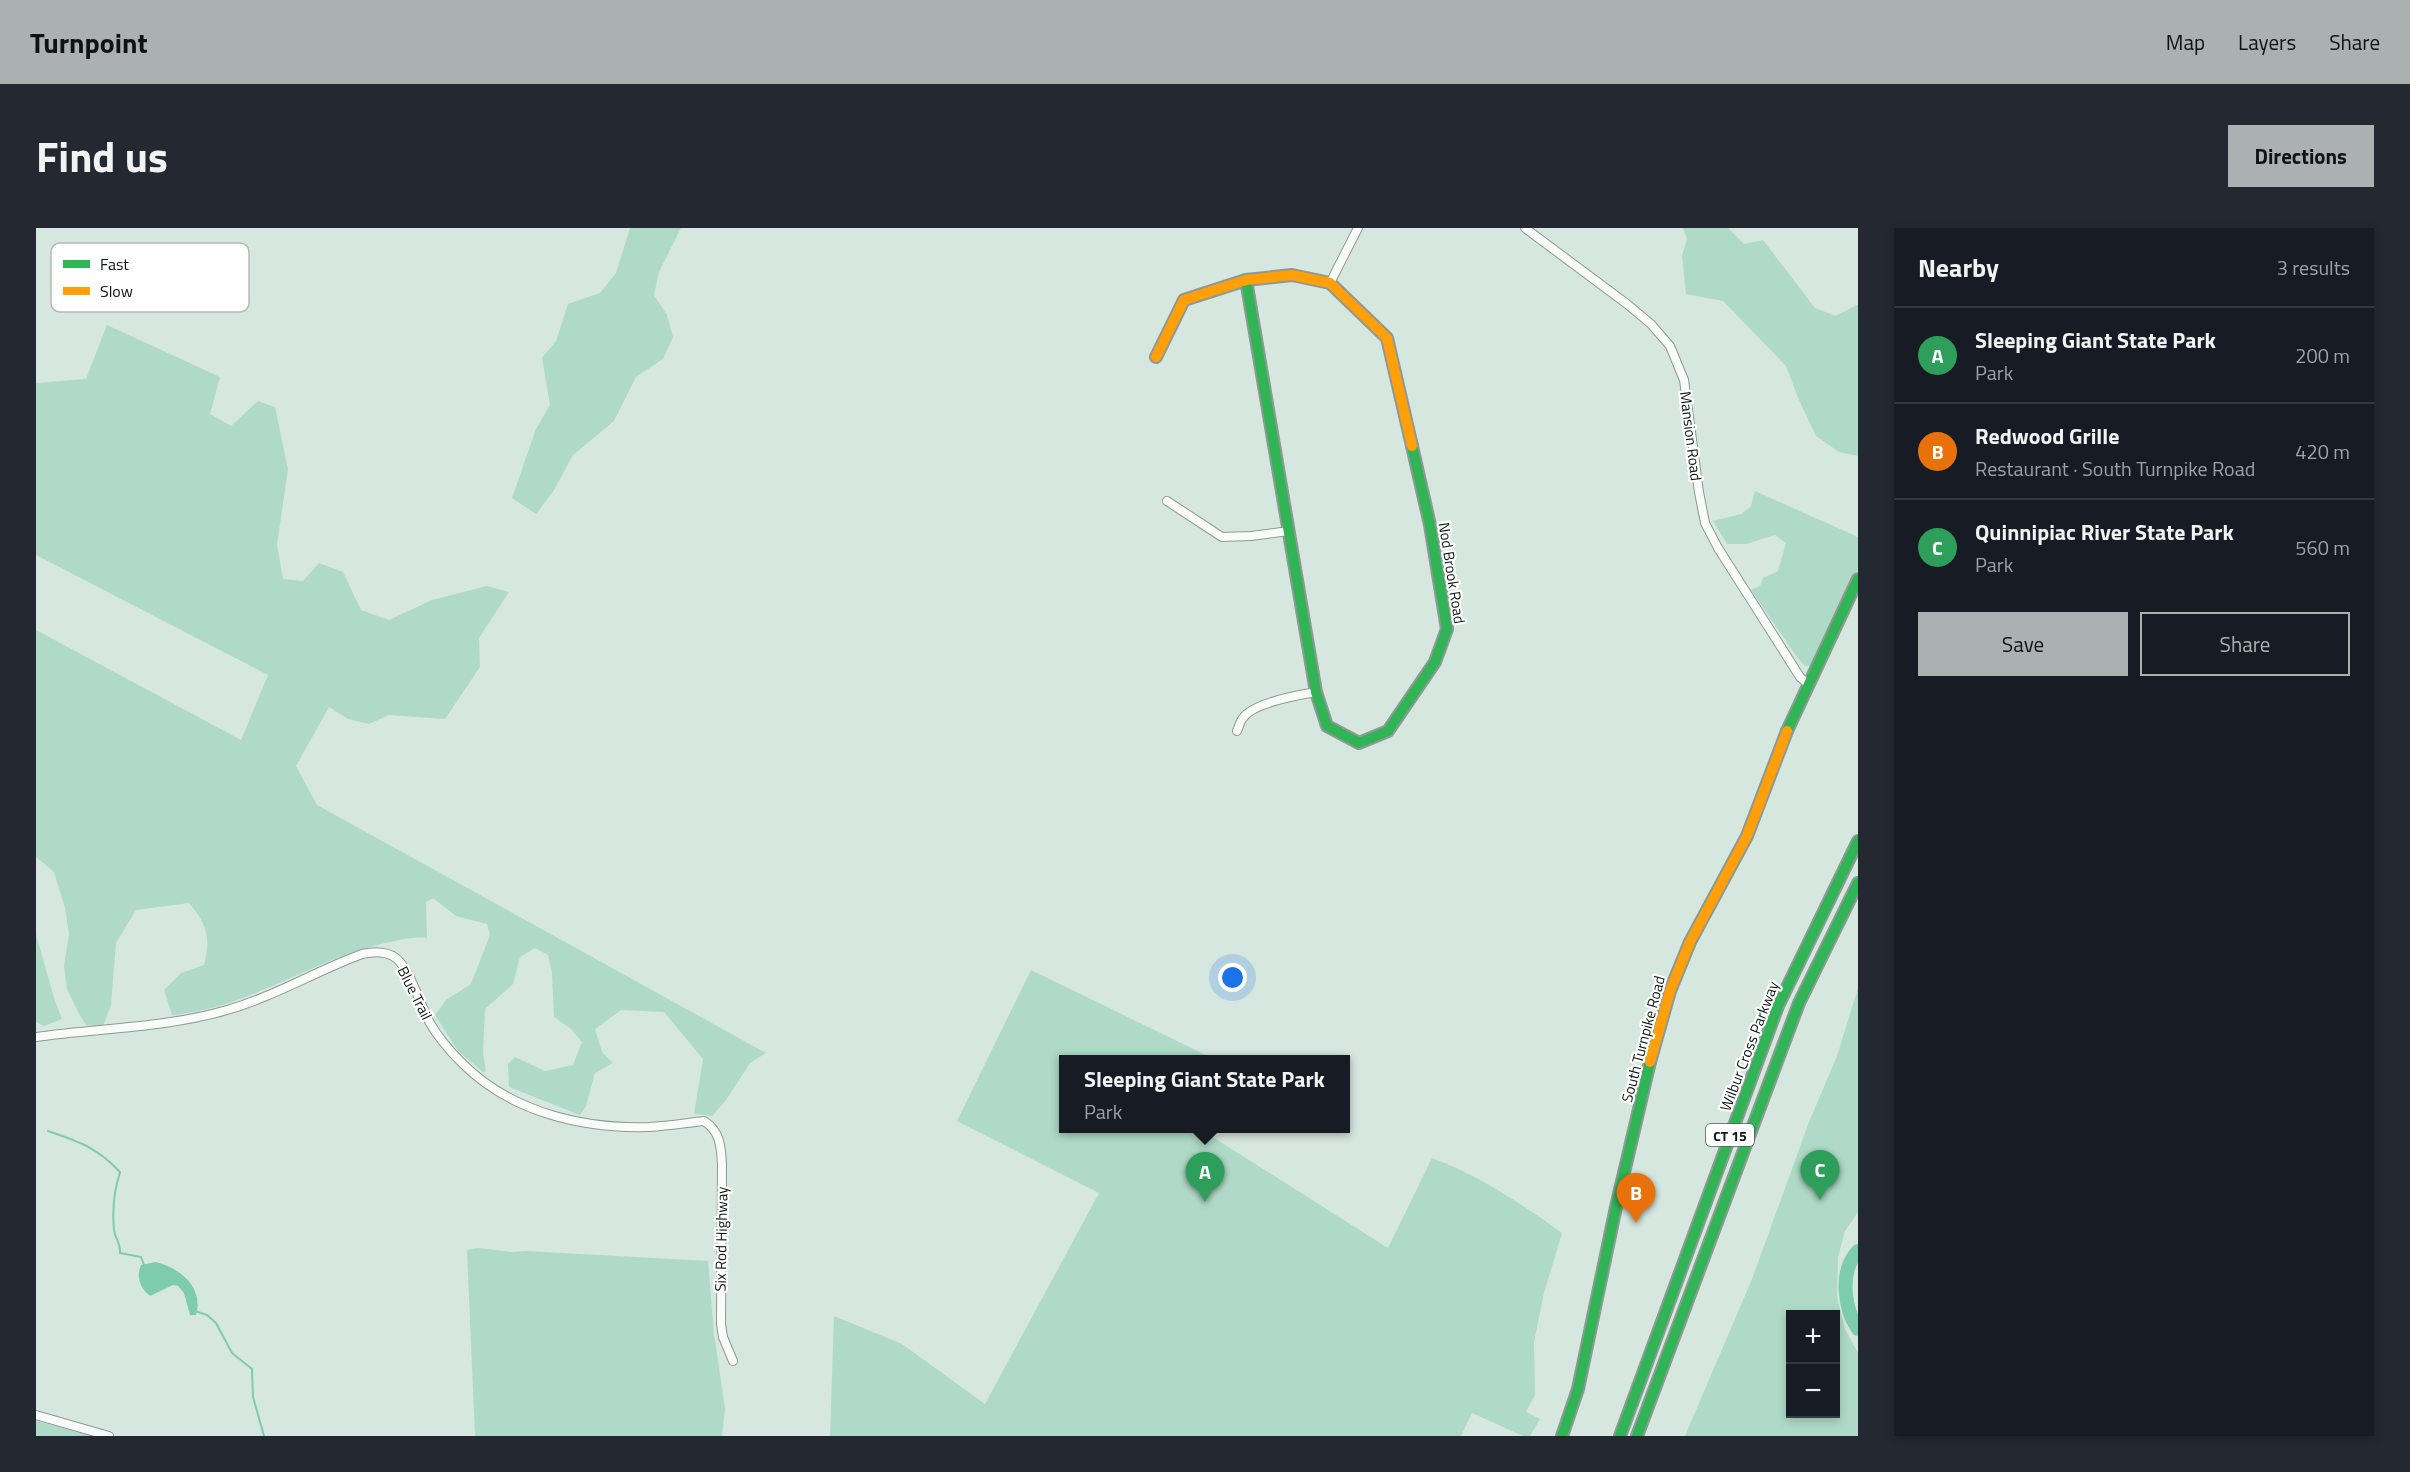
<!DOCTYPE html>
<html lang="en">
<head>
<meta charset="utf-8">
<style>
	body { margin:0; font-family:"Titillium Web",sans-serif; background:#242831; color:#f1f3f6 }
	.controls { position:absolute; right:18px; bottom:18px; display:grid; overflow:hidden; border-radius:0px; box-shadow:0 3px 9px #0003 }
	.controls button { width:54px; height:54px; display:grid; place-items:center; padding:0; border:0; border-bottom:2px solid #363941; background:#171b24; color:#f1f3f6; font:30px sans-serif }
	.you { position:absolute; left:1197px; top:750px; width:21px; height:21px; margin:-15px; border:4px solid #fff; border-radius:50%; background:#1a73e8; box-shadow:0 0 0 9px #1a73e833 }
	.badge { display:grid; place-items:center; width:39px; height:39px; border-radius:50%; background:#aab1b0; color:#fff; font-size:20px; font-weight:700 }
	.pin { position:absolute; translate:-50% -50px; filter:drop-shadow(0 2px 3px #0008) }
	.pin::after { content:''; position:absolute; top:32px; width:21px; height:18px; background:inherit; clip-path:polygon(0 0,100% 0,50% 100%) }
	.popup { position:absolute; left:1023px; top:827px; width:291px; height:78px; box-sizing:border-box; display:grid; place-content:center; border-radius:0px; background:#171b24; filter:drop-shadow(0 2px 4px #0005); font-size:20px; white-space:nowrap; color:#9ea1a6 }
	.popup b { font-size:22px; color:#f1f3f6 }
	.popup::after { content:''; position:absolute; left:50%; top:100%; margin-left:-12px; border:12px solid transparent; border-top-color:#171b24 }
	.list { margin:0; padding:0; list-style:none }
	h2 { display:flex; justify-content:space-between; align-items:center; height:78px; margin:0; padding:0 24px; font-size:26px }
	h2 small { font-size:20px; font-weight:400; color:#9ea1a6 }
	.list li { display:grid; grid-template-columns:39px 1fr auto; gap:18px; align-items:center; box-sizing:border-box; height:96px; padding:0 24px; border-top:2px solid #363941 }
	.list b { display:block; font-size:22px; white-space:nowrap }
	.list p { margin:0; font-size:20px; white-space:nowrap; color:#9ea1a6 }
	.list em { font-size:20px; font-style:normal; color:#9ea1a6 }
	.actions { display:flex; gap:12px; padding:18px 24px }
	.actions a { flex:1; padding:14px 0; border:2px solid #aab1b0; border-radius:0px; text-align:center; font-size:21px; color:#aab1b0 }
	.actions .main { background:#aab1b0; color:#111 }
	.map { position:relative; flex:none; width:1822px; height:1208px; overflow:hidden; border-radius:0px }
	header { display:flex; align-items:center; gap:36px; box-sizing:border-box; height:84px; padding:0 30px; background:#aab1b0; color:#111 }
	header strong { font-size:28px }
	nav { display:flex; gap:33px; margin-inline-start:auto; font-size:21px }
	.intro { display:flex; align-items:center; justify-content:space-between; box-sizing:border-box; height:144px; padding:0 36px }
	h1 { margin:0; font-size:42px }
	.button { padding:15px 27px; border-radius:0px; background:#aab1b0; color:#111; font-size:21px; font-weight:700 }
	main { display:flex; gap:36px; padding:0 36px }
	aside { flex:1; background:#171b24; border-radius:0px; box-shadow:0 3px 9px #0003 }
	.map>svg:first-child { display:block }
	.green { fill:#afdac7; fill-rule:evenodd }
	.water { fill:#7eccae }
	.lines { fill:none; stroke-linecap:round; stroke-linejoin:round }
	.stream { stroke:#7eccae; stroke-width:2 }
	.river { stroke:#7eccae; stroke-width:14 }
	.street-casing { stroke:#8d9a94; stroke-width:10 }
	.fast-casing { stroke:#8d9a94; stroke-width:14 }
	.slow-casing { stroke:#8d9a94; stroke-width:14 }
	.street { stroke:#f9fbfa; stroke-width:8 }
	.fast { stroke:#30b455; stroke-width:10 }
	.slow { stroke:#ff9f0a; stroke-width:10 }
	.labels { text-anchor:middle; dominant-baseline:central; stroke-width:4.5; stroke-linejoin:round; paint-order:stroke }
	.shield { fill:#fff; stroke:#555d59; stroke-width:1.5 }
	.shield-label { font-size:14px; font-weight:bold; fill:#0c1712 }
	.street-label { font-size:15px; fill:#0c1712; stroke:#fff }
	.key { fill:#fff; stroke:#b6b9b8; stroke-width:1.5 }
	.key-label { font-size:16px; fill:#0c1712 }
</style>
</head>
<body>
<header>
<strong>Turnpoint</strong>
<nav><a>Map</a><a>Layers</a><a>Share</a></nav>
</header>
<div class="intro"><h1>Find us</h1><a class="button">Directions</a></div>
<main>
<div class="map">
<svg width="1822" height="1208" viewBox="0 0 1822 1208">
	<rect width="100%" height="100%" fill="#d6e7df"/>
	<path class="green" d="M 594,0 L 645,0 L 623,44 L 618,67 L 631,87 L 637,109 L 627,131 L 600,149 L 578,193 L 537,227 L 518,262 L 500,286 L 476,270 L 500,201 L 514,177 L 506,130 L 520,113 L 532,76 L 564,65 L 580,45 Z
		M 1647,0 L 1692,0 L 1708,16 L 1727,12 L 1779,80 L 1800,88 L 1822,76 L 1822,228 L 1803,224 L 1780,208 L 1763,172 L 1750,138 L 1687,73 L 1650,66 L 1646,28 L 1651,11 Z
		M 71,97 L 184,149 L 174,186 L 195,198 L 222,173 L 239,179 L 252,241 L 241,317 L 247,351 L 267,353 L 283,335 L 307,344 L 325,382 L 353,392 L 396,372 L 451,358 L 473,364 L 443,410 L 444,439 L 409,491 L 353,487 L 333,496 L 312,491 L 293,479 L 260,538 L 281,577 L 730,825 L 714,835 L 690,872 L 676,888 L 658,886 L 667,831 L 628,784 L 585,782 L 559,801 L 566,824 L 577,835 L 559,845 L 550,878 L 544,887 L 473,859 L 472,836 L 479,829 L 509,843 L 537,837 L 546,814 L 535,801 L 518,789 L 516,745 L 512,727 L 499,720 L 484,729 L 477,756 L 449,781 L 447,826 L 450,843 L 447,844 L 422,823 L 399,787 L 410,772 L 435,756 L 454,707 L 451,696 L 420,688 L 397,670 L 390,674 L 391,710 C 374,708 361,713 345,716 C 274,733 210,781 136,787 L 128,762 L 145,745 L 168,737 C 175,710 171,696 153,675 L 100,682 L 80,715 L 75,777 L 67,798 L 50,797 L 42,784 L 31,761 L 28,738 L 33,706 L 29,680 L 18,644 L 0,629 L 0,402 L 205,512 L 232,447 L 0,327 L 0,155 L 50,151 Z
		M 1719,263 L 1822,309 L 1822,341 L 1776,438 L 1769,438 L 1761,429 L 1715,362 L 1724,358 L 1727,350 L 1742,343 L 1750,315 L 1739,307 L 1710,316 L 1691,316 L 1677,293 L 1705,286 L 1715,278 Z
		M 0,706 L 18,770 L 26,791 L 8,798 L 0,794 Z
		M 995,742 L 1178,831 L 1028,832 L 1028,900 L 1164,901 L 1352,1020 L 1396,930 C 1442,947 1486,976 1526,1005 L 1508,1065 L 1498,1114 L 1499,1167 L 1490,1184 L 1504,1191 L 1494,1208 L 1487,1208 L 1436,1185 L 1425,1208 L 794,1208 L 798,1088 L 866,1116 L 949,1176 L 1063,965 L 921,893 Z
		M 1822,760 L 1822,984 L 1809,1003 L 1802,1029 L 1801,1069 L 1809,1101 L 1822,1125 L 1822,1208 L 1649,1208 L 1716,1051 L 1773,894 L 1801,828 ZM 1754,1086 L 1800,1086 L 1800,1186 L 1754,1186 Z
		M 442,1020 L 476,1024 L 490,1023 L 672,1033 L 678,1106 L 689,1181 L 686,1208 L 439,1208 L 431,1022 Z
		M 0,1193 L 58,1208 L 0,1208 Z"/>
	<path class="water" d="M 120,1034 C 144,1040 168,1059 160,1087 L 154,1087 L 148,1065 L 142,1058 L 137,1057 L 114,1068 C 104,1060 100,1049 105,1037 Z"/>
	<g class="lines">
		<path class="stream" d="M 12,903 C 43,914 61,919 84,944 C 78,963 76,982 78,1002 C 79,1011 85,1015 84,1025 L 105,1029 L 108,1037
			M 159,1083 L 171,1087 L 180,1095 L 196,1125 L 216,1141 L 217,1169 L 228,1208"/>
		<path class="river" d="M 1822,1023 C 1803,1043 1808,1080 1822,1101"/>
		<defs>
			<path id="street" d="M 1489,0 L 1591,76 L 1615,96 L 1634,118 L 1648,152 L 1663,264 L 1669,295 L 1682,320 L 1764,449 L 1773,457
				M 1294,55 L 1322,0
				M 1131,273 L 1186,309 L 1215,308 L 1253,303
				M 1201,503 C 1203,499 1204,493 1207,490 C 1217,475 1262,467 1280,464
				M 0,809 C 63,800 129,800 191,782 C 237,769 280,743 326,726 C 337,724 347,723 357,728 C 374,738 384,778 394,795 C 402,809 414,823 425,834 C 474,884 546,901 613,899 C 632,898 650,895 668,893 C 684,903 685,918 686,936 L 685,1096 L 687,1109 L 697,1133
				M 0,1187 L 73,1208"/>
			<path id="fast" d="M 1210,52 L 1280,464 L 1291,498 L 1323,515 L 1352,503 L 1399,434 L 1411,401 L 1394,297 L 1376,218
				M 1751,503 L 1822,351
				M 1526,1208 L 1542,1161 L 1580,979 L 1614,834
				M 1584,1208 L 1742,778 L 1822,613
				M 1601,1208 L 1763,775 L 1822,655"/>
			<path id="slow" d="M 1120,129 L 1148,72 L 1210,52 L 1256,47 L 1294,55 L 1351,110 L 1376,218
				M 1614,834 L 1634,763 L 1654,714 L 1711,608 L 1751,503"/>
		</defs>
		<use href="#street" class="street-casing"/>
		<use href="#fast" class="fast-casing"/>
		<use href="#slow" class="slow-casing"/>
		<use href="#street" class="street"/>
		<use href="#fast" class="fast"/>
		<use href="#slow" class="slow"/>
	</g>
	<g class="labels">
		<rect class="shield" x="1670" y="896" width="48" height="22" rx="4.5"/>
		<g class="shield-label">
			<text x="1694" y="907">CT 15</text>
		</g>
		<g class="street-label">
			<text transform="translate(1655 208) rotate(83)">Mansion Road</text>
			<text transform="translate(1416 345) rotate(81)">Nod Brook Road</text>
			<text transform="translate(379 765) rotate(63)">Blue Trail</text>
			<text transform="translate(1607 811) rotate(-75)">South Turnpike Road</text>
			<text transform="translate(1713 818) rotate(-69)">Wilbur Cross Parkway</text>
			<text transform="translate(685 1011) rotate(-89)">Six Rod Highway</text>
		</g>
	</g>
	<rect x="15" y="15" width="198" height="69" rx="9" class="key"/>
	<rect x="27" y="32" width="27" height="8" fill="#30b455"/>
	<rect x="27" y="59" width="27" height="8" fill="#ff9f0a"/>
	<g class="key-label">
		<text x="64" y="42">Fast</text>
		<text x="64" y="69">Slow</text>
	</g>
</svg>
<div class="controls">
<button>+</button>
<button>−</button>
</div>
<div class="you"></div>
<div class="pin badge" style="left:1169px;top:974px;background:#2e9e5b">A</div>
<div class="popup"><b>Sleeping Giant State Park</b>Park</div>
<div class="pin badge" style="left:1600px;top:995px;background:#e8710a">B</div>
<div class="pin badge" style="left:1784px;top:972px;background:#2e9e5b">C</div>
</div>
<aside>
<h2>Nearby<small>3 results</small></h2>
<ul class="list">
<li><span class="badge" style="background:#2e9e5b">A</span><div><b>Sleeping Giant State Park</b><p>Park</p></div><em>200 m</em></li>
<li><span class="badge" style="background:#e8710a">B</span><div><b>Redwood Grille</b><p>Restaurant · South Turnpike Road</p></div><em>420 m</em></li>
<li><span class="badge" style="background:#2e9e5b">C</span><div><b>Quinnipiac River State Park</b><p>Park</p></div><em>560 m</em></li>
</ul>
<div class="actions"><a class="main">Save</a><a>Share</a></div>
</aside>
</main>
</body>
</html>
